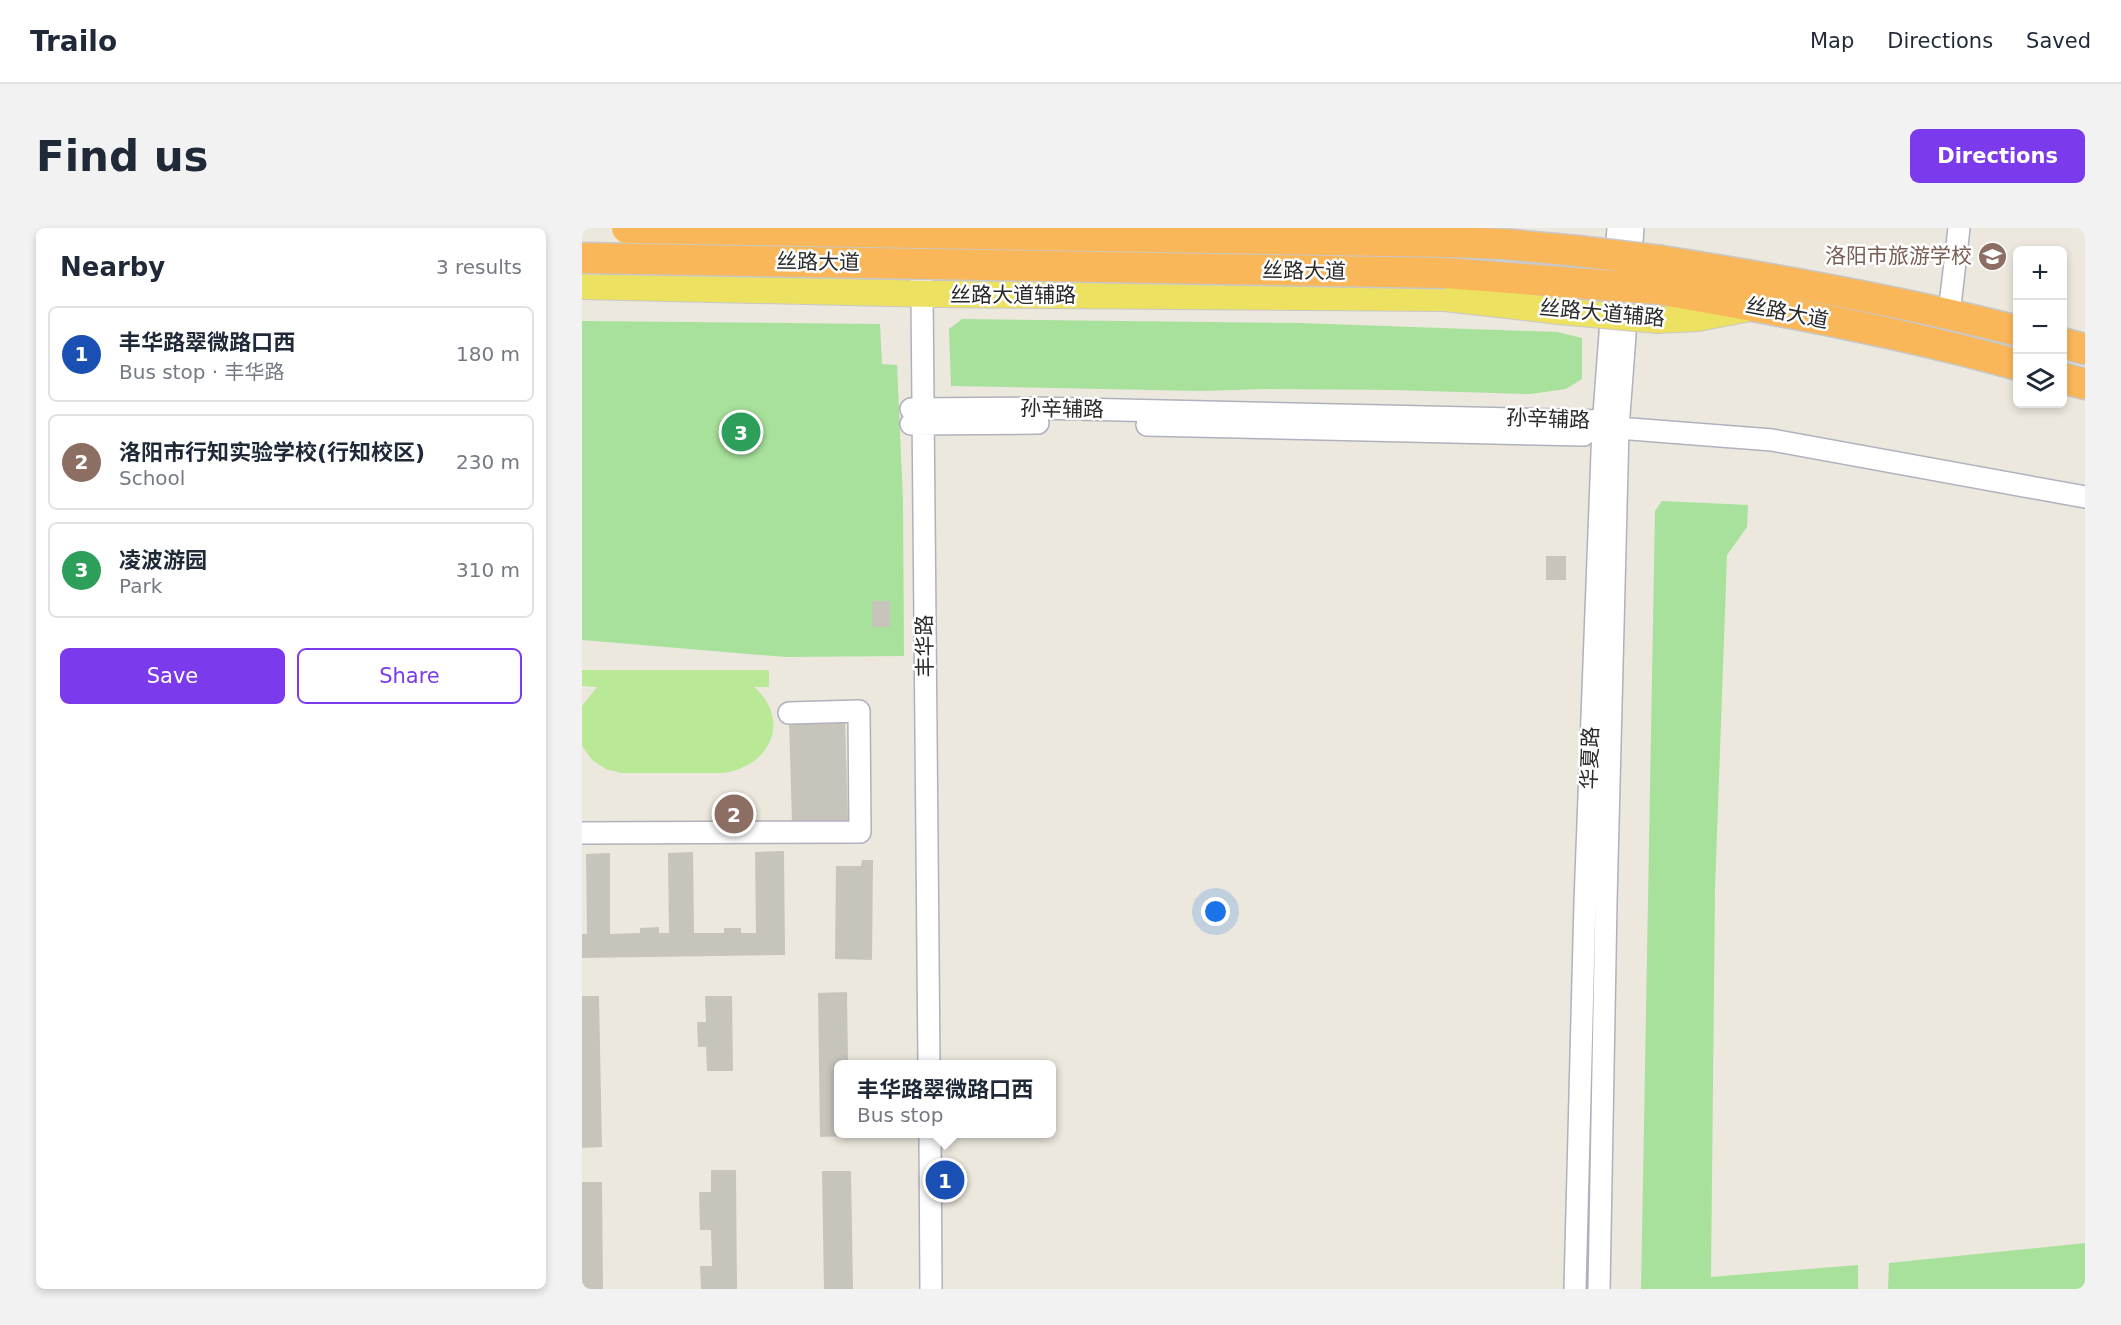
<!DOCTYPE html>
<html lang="en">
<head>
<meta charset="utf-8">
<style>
	body { margin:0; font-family:"DejaVu Sans","Noto Sans SC",sans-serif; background:#f2f2f3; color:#1f2937 }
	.controls { position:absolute; right:18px; top:18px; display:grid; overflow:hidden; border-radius:9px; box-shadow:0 3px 9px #0003 }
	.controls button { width:54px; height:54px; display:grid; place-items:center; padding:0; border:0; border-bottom:2px solid #e0e1e3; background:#fff; color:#1f2937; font:30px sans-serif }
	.you { position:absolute; left:634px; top:684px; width:21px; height:21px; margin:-15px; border:4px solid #fff; border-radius:50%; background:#1a73e8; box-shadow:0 0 0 9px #1a73e833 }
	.badge { display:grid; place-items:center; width:39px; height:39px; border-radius:50%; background:#7c3aed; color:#fff; font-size:20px; font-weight:700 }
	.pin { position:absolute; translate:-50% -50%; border:3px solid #fff; box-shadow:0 2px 6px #0006 }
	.popup { position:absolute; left:252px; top:832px; width:222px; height:78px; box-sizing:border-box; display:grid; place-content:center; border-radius:9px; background:#fff; filter:drop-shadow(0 2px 4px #0005); font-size:20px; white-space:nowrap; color:#747a83 }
	.popup b { font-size:22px; color:#1f2937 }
	.popup::after { content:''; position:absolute; left:50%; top:100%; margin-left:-12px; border:12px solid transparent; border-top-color:#fff }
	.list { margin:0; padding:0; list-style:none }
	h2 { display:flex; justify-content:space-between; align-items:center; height:78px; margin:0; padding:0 24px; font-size:26px }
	h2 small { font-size:20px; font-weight:400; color:#747a83 }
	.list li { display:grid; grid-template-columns:39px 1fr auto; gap:18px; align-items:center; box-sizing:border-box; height:96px; margin:0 12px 12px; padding:0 12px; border:2px solid #e0e1e3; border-radius:9px }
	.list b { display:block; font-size:22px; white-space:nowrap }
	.list p { margin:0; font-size:20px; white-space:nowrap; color:#747a83 }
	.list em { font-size:20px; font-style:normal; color:#747a83 }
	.actions { display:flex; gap:12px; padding:18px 24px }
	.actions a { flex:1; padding:14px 0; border:2px solid #7c3aed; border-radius:9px; text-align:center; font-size:21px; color:#7c3aed }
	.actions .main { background:#7c3aed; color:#fff }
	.icon { flex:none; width:33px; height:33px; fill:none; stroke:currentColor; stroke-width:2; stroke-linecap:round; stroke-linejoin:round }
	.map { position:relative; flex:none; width:1503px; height:1061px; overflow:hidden; border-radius:9px }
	header { display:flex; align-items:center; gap:36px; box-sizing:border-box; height:84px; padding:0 30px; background:#fff; border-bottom:2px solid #e0e1e3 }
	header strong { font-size:28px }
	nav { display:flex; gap:33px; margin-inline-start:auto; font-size:21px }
	.intro { display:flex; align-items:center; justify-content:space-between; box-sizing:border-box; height:144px; padding:0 36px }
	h1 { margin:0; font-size:42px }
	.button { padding:15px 27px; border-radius:9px; background:#7c3aed; color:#fff; font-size:21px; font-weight:700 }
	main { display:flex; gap:36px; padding:0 36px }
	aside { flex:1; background:#fff; border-radius:9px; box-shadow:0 3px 9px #0003 }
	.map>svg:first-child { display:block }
	.green { fill:#a8e19b }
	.pitch { fill:#b9e896 }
	.building { fill:#c7c4bc }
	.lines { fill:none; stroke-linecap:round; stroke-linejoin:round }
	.minor-casing { stroke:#b0b1be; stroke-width:24 }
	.major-casing { stroke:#c8c8c8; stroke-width:28 }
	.highway-casing { stroke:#c8c8c8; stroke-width:33 }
	.minor { stroke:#fff; stroke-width:21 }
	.major { stroke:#ede161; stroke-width:26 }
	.highway { stroke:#fab75a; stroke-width:30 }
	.major-bridge-casing { stroke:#c8c8c8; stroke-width:28; stroke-linecap:butt }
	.highway-bridge-casing { stroke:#c8c8c8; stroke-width:33; stroke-linecap:butt }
	.major-bridge { stroke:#ede161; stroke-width:26 }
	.highway-bridge { stroke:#fab75a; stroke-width:30 }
	.labels { text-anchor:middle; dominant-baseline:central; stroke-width:5; stroke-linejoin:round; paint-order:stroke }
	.education-label { font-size:21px; fill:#785e54; stroke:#fff; text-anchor:end }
	.street-label { font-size:21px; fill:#2a2a2a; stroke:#fff }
</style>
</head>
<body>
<header>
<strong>Trailo</strong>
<nav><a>Map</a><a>Directions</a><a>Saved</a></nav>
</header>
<div class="intro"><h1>Find us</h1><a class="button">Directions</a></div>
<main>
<aside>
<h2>Nearby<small>3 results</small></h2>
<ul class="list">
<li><span class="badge" style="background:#1a4fb4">1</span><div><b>丰华路翠微路口西</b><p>Bus stop · 丰华路</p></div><em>180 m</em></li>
<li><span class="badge" style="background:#8d6e63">2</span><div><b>洛阳市行知实验学校(行知校区)</b><p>School</p></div><em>230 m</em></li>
<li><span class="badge" style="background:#2e9e5b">3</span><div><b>凌波游园</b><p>Park</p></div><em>310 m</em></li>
</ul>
<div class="actions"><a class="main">Save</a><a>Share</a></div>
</aside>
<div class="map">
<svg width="1503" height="1061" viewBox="0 0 1503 1061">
	<rect width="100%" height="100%" fill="#ece8dd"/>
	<path class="green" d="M 380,91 L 718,95 L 975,104 L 1000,110 L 1000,151 L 984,161 L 948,166 L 811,162 L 684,161 L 619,163 L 369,158 L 367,101 Z
		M 0,93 L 298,96 L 300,136 L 315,137 L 321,272 L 322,428 L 204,429 L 0,412 Z
		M 1080,273 L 1166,277 L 1165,299 L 1145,327 L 1133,662 L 1129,1049 L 1276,1037 L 1276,1061 L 1059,1061 L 1073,283 Z
		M 1503,1015 L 1503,1061 L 1306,1061 L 1307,1035 Z"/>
	<path class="pitch" d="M 0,442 L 187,442 L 187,459 L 172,459 C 210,492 188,539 141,545 L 39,545 L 24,541 L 10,532 L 0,518 L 0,478 L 15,459 L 0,458 Z"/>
	<path class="building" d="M 964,328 L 984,328 L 984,352 L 964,352 Z
		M 290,373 L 308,373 L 308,399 L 290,399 Z
		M 263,490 L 266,593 L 210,595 L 207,492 Z
		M 202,623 L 203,727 L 0,730 L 0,706 L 5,706 L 4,626 L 28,625 L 28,706 L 58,705 L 58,700 L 77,699 L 77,705 L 87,705 L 86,625 L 111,624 L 112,705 L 142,705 L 142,700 L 159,700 L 159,705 L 174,705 L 173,624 Z
		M 280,632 L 291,632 L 290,732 L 253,731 L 254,638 L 279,638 Z
		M 265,764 L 266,836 L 256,836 L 256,906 L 267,906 L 267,908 L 238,909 L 236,765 Z
		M 0,768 L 17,768 L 20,919 L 0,920 Z
		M 123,768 L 150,768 L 151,843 L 125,843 L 124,819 L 116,819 L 115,794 L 124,794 Z
		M 129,942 L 154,942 L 155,1061 L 119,1061 L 118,1038 L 130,1038 L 129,1002 L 118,1002 L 117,964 L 129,964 Z
		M 240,943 L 269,943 L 271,1061 L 242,1061 Z
		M 0,954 L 20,954 L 21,1061 L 0,1061 Z"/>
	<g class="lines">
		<defs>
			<path id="minor" d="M 337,22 L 340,66 L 347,836
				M 1367,86 L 1377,0
				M 329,181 L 453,180 L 1021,193 L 1036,200 L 1190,212 L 1503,269
				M 329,196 L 456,195
				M 565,197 L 1002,207
				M 0,605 L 278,604 L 277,483 L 207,485
				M 348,906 L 349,1061
				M 993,1061 L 1003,674 L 1021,199 L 1036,0
				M 1017,1061 L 1024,674 L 1036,200 L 1051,0"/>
			<path id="major" d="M 0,58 L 351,66 L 863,70 L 977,83
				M 1076,92 L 1116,90 L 1168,80"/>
			<path id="highway" d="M 865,14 L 921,16 L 996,23
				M 1080,33 C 1199,52 1319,73 1436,103
				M 863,45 L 992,55
				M 1075,61 C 1196,82 1317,104 1436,137
				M 1480,115 L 1503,121
				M 1480,150 L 1503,156"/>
		</defs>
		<use href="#minor" class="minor-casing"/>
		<use href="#major" class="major-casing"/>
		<use href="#highway" class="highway-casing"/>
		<use href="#minor" class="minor"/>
		<use href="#major" class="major"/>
		<use href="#highway" class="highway"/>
		<defs>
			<path id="major-bridge" d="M 977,83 L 1076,92"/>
			<path id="highway-bridge" d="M 45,0 L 865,14
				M 996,23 L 1080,33
				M 0,30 L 863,45
				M 992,55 L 1075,61"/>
		</defs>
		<use href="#major-bridge" class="major-bridge-casing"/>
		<use href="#highway-bridge" class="highway-bridge-casing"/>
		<use href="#major-bridge" class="major-bridge"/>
		<use href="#highway-bridge" class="highway-bridge"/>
	</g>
	<defs>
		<symbol id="university-disc" viewBox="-11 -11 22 22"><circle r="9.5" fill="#8d6e63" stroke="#fff"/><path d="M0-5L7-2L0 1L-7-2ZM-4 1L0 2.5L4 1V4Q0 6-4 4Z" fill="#fff"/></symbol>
	</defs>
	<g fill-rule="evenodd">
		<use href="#university-disc" x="1394" y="12" width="33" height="33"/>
	</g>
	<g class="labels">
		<g class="education-label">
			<text x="1390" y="28">洛阳市旅游学校</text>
		</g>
		<g class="street-label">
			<text transform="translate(236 34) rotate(1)">丝路大道</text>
			<text transform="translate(722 43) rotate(1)">丝路大道</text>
			<text x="431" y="67">丝路大道辅路</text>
			<text transform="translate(1020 85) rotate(5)">丝路大道辅路</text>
			<text transform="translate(1205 85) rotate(11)">丝路大道</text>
			<text transform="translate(480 181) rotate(1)">孙辛辅路</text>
			<text transform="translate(966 191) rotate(2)">孙辛辅路</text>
			<text transform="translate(343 418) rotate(-91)">丰华路</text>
			<text transform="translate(1008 530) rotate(-88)">华夏路</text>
		</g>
	</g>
</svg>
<div class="controls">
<button>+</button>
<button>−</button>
<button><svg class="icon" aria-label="layers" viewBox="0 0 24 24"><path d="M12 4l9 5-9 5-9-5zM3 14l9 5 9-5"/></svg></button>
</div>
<div class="you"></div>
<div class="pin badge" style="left:363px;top:952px;background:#1a4fb4">1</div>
<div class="popup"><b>丰华路翠微路口西</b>Bus stop</div>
<div class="pin badge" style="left:152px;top:586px;background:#8d6e63">2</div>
<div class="pin badge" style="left:159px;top:204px;background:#2e9e5b">3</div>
</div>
</main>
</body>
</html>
